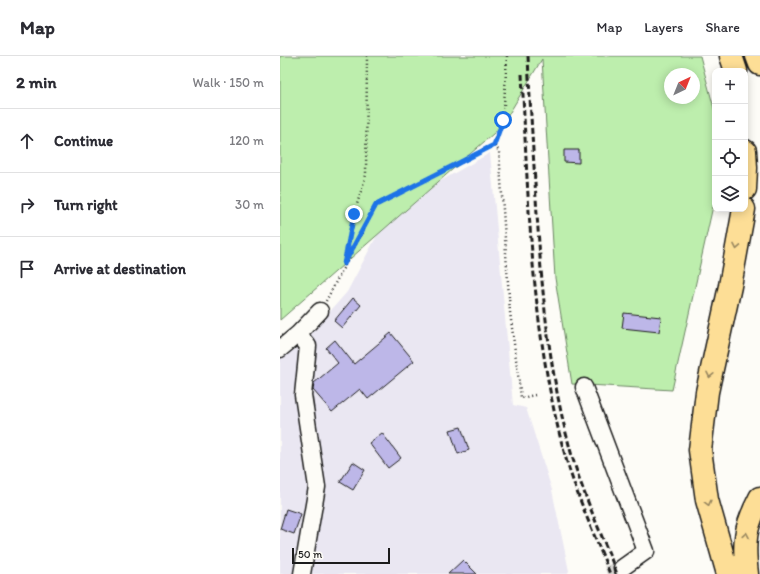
<!DOCTYPE html>
<html lang="en">
<head>
<meta charset="utf-8">
<style>
	body { margin:0; font-family:Itim,sans-serif; background:#f2f2f3; color:#2b2b33 }
	.controls { position:absolute; right:12px; top:12px; display:grid; overflow:hidden; border-radius:8px; box-shadow:0 2px 10px #0003 }
	.controls button { width:36px; height:36px; display:grid; place-items:center; padding:0; border:0; border-bottom:1px solid #e1e1e2; background:#fff; color:#2b2b33; font:20px sans-serif }
	.compass { position:absolute; left:384px; top:12px; width:36px; height:36px; border-radius:50%; background:#fff; box-shadow:0 2px 10px #0003; rotate:43deg }
	.scale { position:absolute; left:12px; bottom:10px; width:98px; box-sizing:border-box; padding-left:4px; border:2px solid #1c1c1c; border-top:0; font-size:11px; line-height:14px; white-space:nowrap; color:#1c1c1c; -webkit-text-stroke:3px #fdfcf7; paint-order:stroke }
	.stop { position:absolute; width:12px; height:12px; margin:-9px; border:3px solid #1a73e8; border-radius:50%; background:#fff }
	.stop.end { background:#1a73e8; border-color:#fff; box-shadow:0 1px 4px #0008 }
	.list { margin:0; padding:0; list-style:none }
	h2 { display:flex; justify-content:space-between; align-items:center; height:52px; margin:0; padding:0 16px; font-size:17px }
	h2 small { font-size:13px; font-weight:400; color:#7c7c81 }
	.list li { display:grid; grid-template-columns:26px 1fr auto; gap:12px; align-items:center; box-sizing:border-box; height:64px; padding:0 16px; border-top:1px solid #e1e1e2 }
	.list b { display:block; font-size:15px; white-space:nowrap }
	.list em { font-size:13px; font-style:normal; color:#7c7c81 }
	.icon { flex:none; width:22px; height:22px; fill:none; stroke:currentColor; stroke-width:2; stroke-linecap:round; stroke-linejoin:round }
	.map { position:relative; flex:none; width:480px; height:518px; overflow:hidden }
	header { display:flex; align-items:center; gap:24px; box-sizing:border-box; height:56px; padding:0 20px; background:#fff; border-bottom:1px solid #e1e1e2 }
	header strong { font-size:19px }
	nav { display:flex; gap:22px; margin-inline-start:auto; font-size:14px }
	main { display:flex }
	aside { flex:1; background:#fff }
	.map>svg:first-child { display:block }
	.built { fill:#eae7f2 }
	.green { fill:#bdeead; stroke:#6c8564; fill-rule:evenodd }
	.building { fill:#bdb7e8; stroke:#1c1c1c }
	.lines { fill:none; stroke-linecap:round; stroke-linejoin:round }
	.minor-tunnel { stroke:#dbdad6; stroke-width:16; stroke-dasharray:16 8; stroke-linecap:butt }
	.minor-casing { stroke:#1c1c1c; stroke-width:19 }
	.highway-casing { stroke:#1c1c1c; stroke-width:25 }
	.path { stroke:#1c1c1c; stroke-width:2.5; stroke-dasharray:1 3; stroke-linecap:butt }
	.minor { stroke:#fdfcf7; stroke-width:16 }
	.highway { stroke:#fdde96; stroke-width:22 }
	.rail { stroke:#1c1c1c; stroke-width:3; stroke-dasharray:6 3; stroke-linecap:butt }
	.oneway { stroke:#98875f }
	.route { stroke:#1a73e8; stroke-width:5 }
</style>
</head>
<body>
<header>
<strong>Map</strong>
<nav><a>Map</a><a>Layers</a><a>Share</a></nav>
</header>
<main>
<aside>
<h2>2 min<small>Walk · 150 m</small></h2>
<ul class="list">
<li><svg class="icon" aria-label="ahead" viewBox="0 0 24 24"><path d="M12 20V5M6 11l6-6 6 6"/></svg><div><b>Continue</b></div><em>120 m</em></li>
<li><svg class="icon" aria-label="right" viewBox="0 0 24 24"><path d="M7 20v-9h11M14 6l5 5-5 5"/></svg><div><b>Turn right</b></div><em>30 m</em></li>
<li><svg class="icon" aria-label="arrive" viewBox="0 0 24 24"><path d="M6 21V4h12l-3 4 3 4H6"/></svg><div><b>Arrive at destination</b></div></li>
</ul>
</aside>
<div class="map">
<svg width="480" height="518" viewBox="0 0 480 518">
	<rect width="100%" height="100%" fill="#fdfcf7"/>
	<filter id="ink" filterUnits="userSpaceOnUse"><feTurbulence type="fractalNoise" baseFrequency=".025" numOctaves="2"/><feDisplacementMap in="SourceGraphic" scale="8" xChannelSelector="R" yChannelSelector="G"/><feConvolveMatrix kernelMatrix="1 2 1 2 8 2 1 2 1" color-interpolation-filters="sRGB"/></filter>
	<g filter="url(#ink)">
		<path class="built" d="M 210,97 L 233,349 L 246,352 L 272,434 L 289,515 L 287,518 L 0,518 L 0,301 L 39,268 L 67,236 L 111,153 Z"/>
		<path class="green" d="M 0,0 L 420,0 L 435,56 L 435,141 L 392,334 L 292,328 L 275,222 L 262,3 L 221,71 L 0,264 ZM 390,18 L 414,18 L 414,42 L 390,42 Z"/>
		<path class="building" d="M 284,94 L 299,94 L 299,107 L 284,106 Z
			M 73,242 L 81,249 L 62,272 L 54,265 Z
			M 344,257 L 381,261 L 379,276 L 342,272 Z
			M 111,277 L 134,305 L 88,343 L 80,333 L 52,356 L 33,334 L 34,327 L 58,307 L 46,292 L 55,284 L 74,308 Z
			M 181,371 L 189,394 L 178,398 L 170,374 Z
			M 102,377 L 121,402 L 108,412 L 89,387 Z
			M 73,406 L 85,414 L 73,434 L 60,426 Z
			M 6,453 L 21,458 L 14,478 L 0,473 Z
			M 183,504 L 197,518 L 168,518 Z"/>
		<g class="lines">
			<path class="minor-tunnel" d="M 327,518 L 342,512"/>
			<defs>
				<path id="minor" d="M 18,278 L 28,290 L 23,339 L 37,431 L 22,518
					M 0,293 L 18,278 L 40,255
					M 304,331 L 366,495 L 342,512"/>
				<path id="highway" d="M 451,0 L 456,15
					M 477,0 L 480,8
					M 465,95 L 466,112 L 465,133
					M 448,518 L 427,444 L 420,394 L 427,336 L 450,230 L 464,153
					M 467,518 C 463,485 465,471 480,442"/>
			</defs>
			<use href="#minor" class="minor-casing"/>
			<use href="#highway" class="highway-casing"/>
			<path class="path" d="M 227,0 L 223,64 L 214,89 L 219,95 L 230,256 L 241,342 L 255,339
				M 64,206 L 74,158 L 86,119 L 87,0
				M 46,245 L 96,149 L 214,89"/>
			<use href="#minor" class="minor"/>
			<use href="#highway" class="highway"/>
			<path class="rail" d="M 248,0 C 250,47 253,95 256,142 C 261,223 267,305 288,385 C 299,430 320,474 337,518
				M 242,18 C 248,140 251,269 282,388 C 293,432 313,475 330,518"/>
		</g>
		<defs><path id="oneway-chevron" d="M-2-3.5L2.5 0L-2 3.5" fill="none" stroke-width="1.6" stroke-linecap="round" stroke-linejoin="round"/></defs>
		<g class="oneway">
			<use href="#oneway-chevron" transform="translate(457 191) rotate(101)"/>
			<use href="#oneway-chevron" transform="translate(430 319) rotate(102)"/>
			<use href="#oneway-chevron" transform="translate(428 447) rotate(76)"/>
			<use href="#oneway-chevron" transform="translate(466 479) rotate(-80)"/>
		</g>
	</g>
	<g class="lines" filter="url(#ink)">
		<path class="route" d="M 74,158 L 64,208 L 96,149 L 214,89 L 223,64"/>
	</g>
</svg>
<div class="controls">
<button>+</button>
<button>−</button>
<button><svg class="icon" aria-label="locate" viewBox="0 0 24 24"><circle cx="12" cy="12" r="6"/><path d="M12 2v4M12 18v4M2 12h4M18 12h4"/></svg></button>
<button><svg class="icon" aria-label="layers" viewBox="0 0 24 24"><path d="M12 4l9 5-9 5-9-5zM3 14l9 5 9-5"/></svg></button>
</div>
<svg class="compass" viewBox="-18 -18 36 36"><path d="M0-13l5 13h-10z" fill="#e53935"/><path d="M0 13l5-13h-10z" fill="#7c7c81"/></svg>
<div class="scale">50 m</div>
<div class="stop" style="left:223px;top:64px"></div>
<div class="stop end" style="left:74px;top:158px"></div>
</div>
</main>
</body>
</html>
